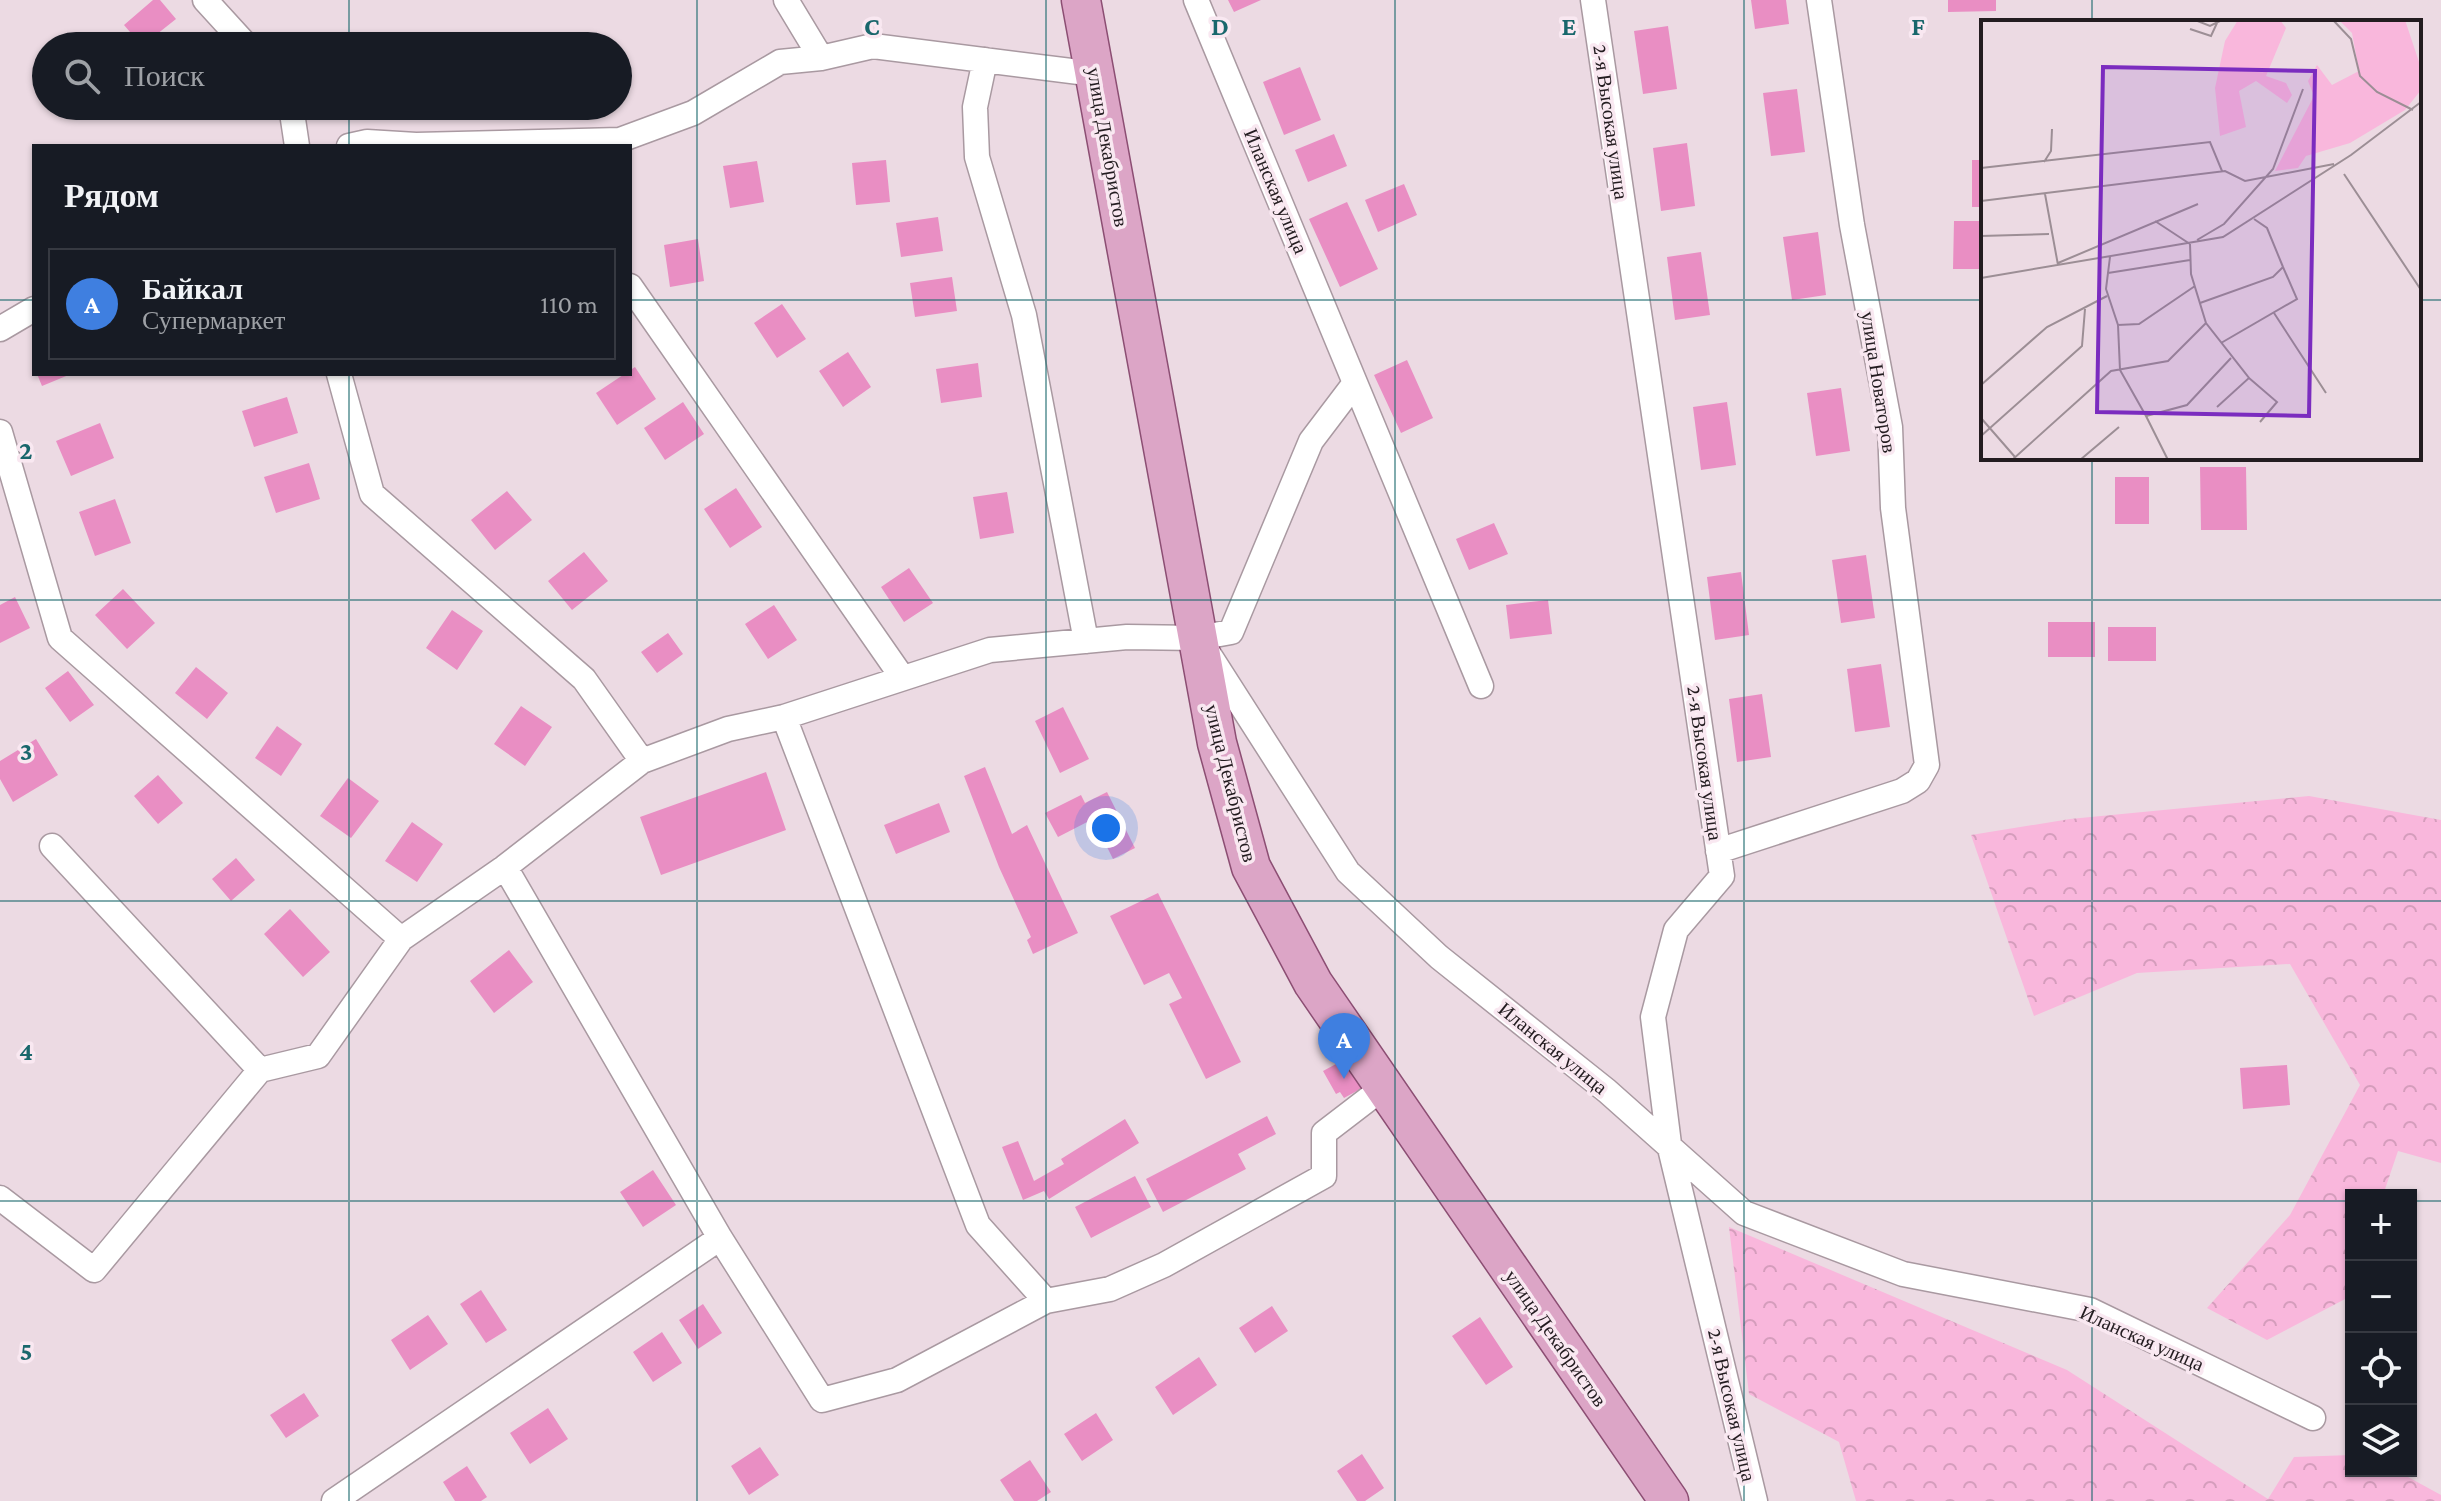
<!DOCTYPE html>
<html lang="ru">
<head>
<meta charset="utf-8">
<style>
	body { margin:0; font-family:"Crimson Pro",serif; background:#20242c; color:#f1f3f6 }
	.controls { position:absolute; right:24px; bottom:24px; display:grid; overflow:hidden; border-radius:0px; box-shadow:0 2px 6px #0004 }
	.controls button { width:72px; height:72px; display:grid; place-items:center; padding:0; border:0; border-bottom:2px solid #363941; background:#171b24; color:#f1f3f6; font:40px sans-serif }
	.you { position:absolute; left:1106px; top:828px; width:28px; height:28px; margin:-20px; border:6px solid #fff; border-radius:50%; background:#1a73e8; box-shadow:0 0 0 12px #1a73e833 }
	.badge { display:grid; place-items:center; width:52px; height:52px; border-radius:50%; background:#90b4b8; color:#fff; font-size:26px; font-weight:700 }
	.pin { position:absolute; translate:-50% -66px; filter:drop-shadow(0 2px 4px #0008) }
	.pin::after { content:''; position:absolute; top:42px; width:28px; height:24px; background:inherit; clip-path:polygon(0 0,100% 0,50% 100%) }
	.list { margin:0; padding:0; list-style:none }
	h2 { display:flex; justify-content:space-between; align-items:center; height:104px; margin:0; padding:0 32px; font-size:34px }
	h2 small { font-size:26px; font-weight:400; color:#9ea1a6 }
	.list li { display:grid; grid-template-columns:52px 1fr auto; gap:24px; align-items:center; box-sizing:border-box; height:112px; margin:0 16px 16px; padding:0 16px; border:2px solid #363941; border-radius:0px }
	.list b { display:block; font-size:30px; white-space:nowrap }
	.list p { margin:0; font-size:26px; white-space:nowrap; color:#9ea1a6 }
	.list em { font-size:26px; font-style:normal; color:#9ea1a6 }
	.icon { flex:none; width:44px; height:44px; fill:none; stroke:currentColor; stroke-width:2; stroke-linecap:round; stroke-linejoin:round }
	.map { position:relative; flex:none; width:2441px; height:1501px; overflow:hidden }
	.search { position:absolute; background:#171b24; box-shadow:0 2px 6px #0004; left:32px; top:32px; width:600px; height:88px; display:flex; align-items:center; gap:20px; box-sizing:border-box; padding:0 28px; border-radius:44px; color:#9ea1a6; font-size:30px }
	.panel { position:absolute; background:#171b24; box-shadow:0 2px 6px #0004; left:32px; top:144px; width:600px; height:232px; border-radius:0px }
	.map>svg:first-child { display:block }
	.forest { fill:url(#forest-crowns) }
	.building { fill:#e98ec3 }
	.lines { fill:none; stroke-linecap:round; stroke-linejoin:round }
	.minor-casing { stroke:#a999a1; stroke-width:27 }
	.primary-casing { stroke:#8c4e73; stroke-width:41 }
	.minor { stroke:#fff; stroke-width:24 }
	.primary { stroke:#dca5c6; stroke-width:38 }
	.grid { fill:none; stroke:#19676c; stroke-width:2; stroke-opacity:0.55 }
	.labels { text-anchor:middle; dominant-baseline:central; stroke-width:7; stroke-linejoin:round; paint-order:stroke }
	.street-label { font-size:20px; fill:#231c20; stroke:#f9e8f1 }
	.inset-road { fill:none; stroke:#9c8e95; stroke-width:2 }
	.view { fill:#7b2cbf; fill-opacity:0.15; stroke:#7b2cbf; stroke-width:4 }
	.inset-edge { fill:none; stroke:#231c20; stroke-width:4 }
	.grid-label { font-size:26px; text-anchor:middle; font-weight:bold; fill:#19676c; stroke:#f9e8f1; stroke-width:7; stroke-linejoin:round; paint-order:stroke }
</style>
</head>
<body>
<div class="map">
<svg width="2441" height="1501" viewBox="0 0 2441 1501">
	<defs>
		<pattern id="forest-crowns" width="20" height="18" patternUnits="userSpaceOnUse" patternTransform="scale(2)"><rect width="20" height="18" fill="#f9b7dc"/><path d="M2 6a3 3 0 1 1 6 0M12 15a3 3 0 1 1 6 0" fill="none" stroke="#d59dbc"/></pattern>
	</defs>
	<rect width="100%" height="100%" fill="#ecdae3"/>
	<path class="forest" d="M 2309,796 L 2441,820 L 2441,1163 L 2398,1151 L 2383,1195 L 2351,1195 L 2349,1297 L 2267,1340 L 2207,1308 L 2290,1215 L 2360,1085 L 2290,964 L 2137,973 L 2034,1016 L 1971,835 L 2070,819 Z
		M 1729,1227 L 2067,1370 L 2268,1499 L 2294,1457 L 2351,1455 L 2351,1471 L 2397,1471 L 2441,1495 L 2441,1501 L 1856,1501 L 1839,1442 L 1749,1394 Z"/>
	<path class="building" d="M 153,0 L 160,0 L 176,19 L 142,46 L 124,25 Z
		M 1228,0 L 1261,0 L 1234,12 Z
		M 1751,0 L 1786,0 L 1789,24 L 1755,29 Z
		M 1948,0 L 1996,0 L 1996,11 L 1948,12 Z
		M 1668,26 L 1677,89 L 1643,94 L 1634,31 Z
		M 1300,67 L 1321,120 L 1284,135 L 1263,82 Z
		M 1797,89 L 1805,152 L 1771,156 L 1763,93 Z
		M 1334,134 L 1347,166 L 1308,182 L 1295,150 Z
		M 1687,143 L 1695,206 L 1661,211 L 1653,148 Z
		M 886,160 L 890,202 L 856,205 L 852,163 Z
		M 1972,160 L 1983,160 L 1983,207 L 1972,207 Z
		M 757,161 L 764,202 L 730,208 L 723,166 Z
		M 1404,184 L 1417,215 L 1378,232 L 1365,200 Z
		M 1347,202 L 1378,269 L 1340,287 L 1309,219 Z
		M 938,217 L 943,251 L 901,257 L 896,223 Z
		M 1954,221 L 1983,221 L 1983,269 L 1953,269 Z
		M 1818,232 L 1826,295 L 1792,300 L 1783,237 Z
		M 698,239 L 704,281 L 670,287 L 664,245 Z
		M 1701,252 L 1710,315 L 1675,320 L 1667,257 Z
		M 952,277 L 957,311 L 915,317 L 910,283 Z
		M 782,304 L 806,339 L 777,358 L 754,323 Z
		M 848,352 L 871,387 L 843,407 L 819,371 Z
		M 1407,360 L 1433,418 L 1401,433 L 1374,375 Z
		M 978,363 L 982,397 L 941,403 L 936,369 Z
		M 635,367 L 656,399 L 617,425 L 596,393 Z
		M 37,374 L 71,374 L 42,386 Z
		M 1841,388 L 1850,451 L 1816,456 L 1807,393 Z
		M 287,397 L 298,433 L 254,447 L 242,411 Z
		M 683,402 L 704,434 L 665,460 L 644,428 Z
		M 1727,402 L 1736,465 L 1701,470 L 1693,407 Z
		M 100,423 L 114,458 L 71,476 L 56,441 Z
		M 309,463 L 320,499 L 276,513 L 264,477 Z
		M 2200,467 L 2246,467 L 2247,530 L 2201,530 Z
		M 2115,477 L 2149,477 L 2149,524 L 2115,524 Z
		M 736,488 L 762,527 L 730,548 L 704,509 Z
		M 507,491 L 532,520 L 495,550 L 471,520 Z
		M 1007,492 L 1014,533 L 980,539 L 973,497 Z
		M 115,499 L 131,543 L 95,556 L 79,512 Z
		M 1494,523 L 1508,554 L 1469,570 L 1456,539 Z
		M 584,552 L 608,581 L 572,610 L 548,581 Z
		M 1866,555 L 1875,618 L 1841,623 L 1832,560 Z
		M 909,568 L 933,603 L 904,622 L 881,587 Z
		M 1741,572 L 1749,635 L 1715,640 L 1707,577 Z
		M 123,589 L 155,623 L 127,649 L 95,615 Z
		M 15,597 L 30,628 L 0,643 L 0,605 Z
		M 1548,600 L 1552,634 L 1510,639 L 1506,605 Z
		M 774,605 L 797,640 L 768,659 L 745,624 Z
		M 452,610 L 483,631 L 457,670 L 426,648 Z
		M 2048,622 L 2095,622 L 2095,657 L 2048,657 Z
		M 2108,627 L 2156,627 L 2156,661 L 2108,661 Z
		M 668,633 L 683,654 L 657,673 L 641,652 Z
		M 1881,664 L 1890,727 L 1855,732 L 1847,669 Z
		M 196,667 L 228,693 L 207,719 L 175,693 Z
		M 68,671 L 94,705 L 70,722 L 45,688 Z
		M 1762,694 L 1771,757 L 1737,762 L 1729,699 Z
		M 521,706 L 552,727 L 525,766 L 494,744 Z
		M 1063,707 L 1089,759 L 1060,773 L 1035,721 Z
		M 277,726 L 302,744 L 281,776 L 255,758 Z
		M 36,739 L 58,775 L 13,802 L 0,779 L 0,761 Z
		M 985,767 L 1012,834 L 1027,825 L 1078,933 L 1033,954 L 1027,940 L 1031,937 L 999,867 L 964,776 Z
		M 766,772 L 786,830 L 661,875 L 640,817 Z
		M 158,775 L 183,803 L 158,824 L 134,796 Z
		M 348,778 L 379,801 L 351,838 L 320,816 Z
		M 1107,792 L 1135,848 L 1113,859 L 1093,819 L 1058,837 L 1045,813 L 1081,795 L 1085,803 Z
		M 939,803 L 950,832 L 896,854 L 884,825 Z
		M 412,822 L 443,844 L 417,882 L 385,861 Z
		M 236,858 L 255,880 L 231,901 L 212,879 Z
		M 1158,893 L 1241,1062 L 1206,1079 L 1169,1004 L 1182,998 L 1169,973 L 1144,985 L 1110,916 Z
		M 290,909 L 330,952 L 303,977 L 264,934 Z
		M 509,950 L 533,982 L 494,1013 L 470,981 Z
		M 1349,1057 L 1366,1086 L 1344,1098 L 1340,1092 L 1336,1094 L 1323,1071 Z
		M 2287,1065 L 2290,1105 L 2243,1109 L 2240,1068 Z
		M 1267,1116 L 1276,1134 L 1238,1154 L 1246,1169 L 1163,1212 L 1146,1179 Z
		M 1125,1119 L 1139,1143 L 1049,1199 L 1044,1191 L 1023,1200 L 1002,1147 L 1018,1141 L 1034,1181 L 1064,1164 L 1061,1159 Z
		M 653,1170 L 676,1205 L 643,1227 L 620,1192 Z
		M 1135,1176 L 1151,1207 L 1091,1238 L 1075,1207 Z
		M 481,1290 L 507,1330 L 486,1343 L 460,1304 Z
		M 703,1304 L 722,1333 L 698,1349 L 679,1320 Z
		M 1272,1306 L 1288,1331 L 1255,1353 L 1239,1328 Z
		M 428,1315 L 448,1344 L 410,1370 L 391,1340 Z
		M 1480,1317 L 1513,1367 L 1486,1385 L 1452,1336 Z
		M 662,1332 L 682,1363 L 653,1382 L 633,1352 Z
		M 1199,1357 L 1217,1385 L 1173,1415 L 1155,1387 Z
		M 304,1393 L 319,1416 L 286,1438 L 270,1415 Z
		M 548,1408 L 568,1439 L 530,1464 L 510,1433 Z
		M 1096,1413 L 1113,1440 L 1082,1461 L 1064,1434 Z
		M 760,1447 L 779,1475 L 749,1495 L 731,1466 Z
		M 1362,1454 L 1384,1488 L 1365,1501 L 1357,1501 L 1337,1471 Z
		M 1030,1460 L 1051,1492 L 1037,1501 L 1014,1501 L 1000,1480 Z
		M 467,1466 L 487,1497 L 481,1501 L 455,1501 L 443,1482 Z"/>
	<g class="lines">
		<defs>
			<path id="minor" d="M 205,0 L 247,46
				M 786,0 L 821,58
				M 1196,0 L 1481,686
				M 1593,0 L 1722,876 L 1676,930 L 1653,1017 L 1669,1144 L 1755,1501
				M 985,60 L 975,107 L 977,157 L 1024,315 L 1086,641
				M 291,106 L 297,146
				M 349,146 L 367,142 L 416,145 L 620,140
				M 619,146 L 620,140 L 693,113 L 780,62 L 821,58 L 873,46 L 1095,74
				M 630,286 L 902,677
				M 0,329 L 34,309
				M 339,374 L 372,494 L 584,679 L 642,761
				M 0,432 L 60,638 L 401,939
				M 1208,653 L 1348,872 L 1439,957 L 1607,1091 L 1744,1213 L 1903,1274 L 2090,1310 L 2313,1418
				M 52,846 L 260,1070 L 318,1056 L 401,939 L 505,867 L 642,761 L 728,729 L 784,717 L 990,650 L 1127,637 L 1198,638 L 1231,632 L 1311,441 L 1355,383
				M 1718,851 L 1902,791 L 1918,781 L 1927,765 L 1893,508 L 1890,427 L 1852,225 L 1819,0
				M 505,867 L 720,1238 L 822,1400 L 897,1380 L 1046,1301 L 978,1225 L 784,717
				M 0,1198 L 94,1270 L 260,1070
				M 1046,1301 L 1110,1289 L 1164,1265 L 1324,1176 L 1324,1133 L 1384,1087
				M 334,1501 L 720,1238"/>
			<path id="primary" d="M 1081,0 L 1217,743 L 1251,867 L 1313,983 L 1669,1501"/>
		</defs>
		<use href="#minor" class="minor-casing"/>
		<use href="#primary" class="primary-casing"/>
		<use href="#minor" class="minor"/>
		<use href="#primary" class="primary"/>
	</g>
	<path class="grid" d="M 349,0 L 349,46M 697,0 L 697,1501M 1046,0 L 1046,1501M 1395,0 L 1395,1501M 1744,0 L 1744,1501M 2092,0 L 2092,22M 349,106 L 349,146M 0,300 L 34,300M 630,300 L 1983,300M 2419,300 L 2441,300M 349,374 L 349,1501M 2092,458 L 2092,1501M 0,600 L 2441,600M 0,901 L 2441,901M 0,1201 L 2351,1201M 2411,1201 L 2441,1201"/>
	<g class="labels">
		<g class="street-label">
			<text transform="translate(1611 122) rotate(82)">2-я Высокая улица</text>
			<text transform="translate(1108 147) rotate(80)">улица Декабристов</text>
			<text transform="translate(1276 191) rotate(67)">Иланская улица</text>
			<text transform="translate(1879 382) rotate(81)">улица Новаторов</text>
			<text transform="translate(1705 763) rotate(82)">2-я Высокая улица</text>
			<text transform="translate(1231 783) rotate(76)">улица Декабристов</text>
			<text transform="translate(1553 1048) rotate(39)">Иланская улица</text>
			<text transform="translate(1556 1338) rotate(55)">улица Декабристов</text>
			<text transform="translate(2142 1338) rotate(24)">Иланская улица</text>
			<text transform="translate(1732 1405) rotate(77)">2-я Высокая улица</text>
		</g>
	</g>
	<g transform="translate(1981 20)">
		<rect width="440" height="440" fill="#ecdae3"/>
		<path d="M 257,0 L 299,0 L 305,8 L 285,56 L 305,63 L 311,75 L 306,83 L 275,61 L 258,71 L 265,107 L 239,116 L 234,68 L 244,21 ZM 358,0 L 424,0 L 440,48 L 440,70 L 424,90 L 369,123 L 325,136 L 317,148 L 294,151 L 333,76 L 327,61 L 336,45 L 351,65 L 378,51 L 371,13 Z" fill="#f9b7dc"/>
		<path class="inset-road" d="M 214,0 L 229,6 L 241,0M 352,0 L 370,19 L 379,56 L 396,72 L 432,90M 209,9 L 230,16 L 236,3M 63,142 L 70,131 L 71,109M 0,148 L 229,122 L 241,151M 363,154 L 440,270M 64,174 L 77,245M 0,181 L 244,151 L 264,161 L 353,144M 273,199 L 286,208 L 302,247M 174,201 L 209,224M 0,216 L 68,214M 216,220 L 243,204 L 292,149 L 322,69M 209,224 L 210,254 L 225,303 L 268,358 L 236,387M 129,237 L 125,269 L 137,305 L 158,304 L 214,266M 77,243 L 217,184M 127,253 L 209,240M 0,258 L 242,217 L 370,135 L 440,82M 219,283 L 292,257 L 302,247 L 316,279 L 240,323M 293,293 L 345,373M 137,305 L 139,350 L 165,396 L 206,385 L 250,338M 268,358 L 296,382 L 279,402M 0,365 L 66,307 L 126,276M 165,396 L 187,440M 0,398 L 34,437M 0,416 L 101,326 L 104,289M 31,440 L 130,351 L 187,341 L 225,303M 99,440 L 138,407"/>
		<path class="view" d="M 122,47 L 334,51 L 328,396 L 116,392 Z"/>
		<rect width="440" height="440" class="inset-edge"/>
	</g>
	<g class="grid-label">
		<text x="872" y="35">C</text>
		<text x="1220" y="35">D</text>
		<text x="1569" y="35">E</text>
		<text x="1918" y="35">F</text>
		<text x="26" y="459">2</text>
		<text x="26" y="760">3</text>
		<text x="26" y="1060">4</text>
		<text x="26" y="1360">5</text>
	</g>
</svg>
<div class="controls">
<button>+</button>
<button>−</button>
<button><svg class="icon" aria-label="locate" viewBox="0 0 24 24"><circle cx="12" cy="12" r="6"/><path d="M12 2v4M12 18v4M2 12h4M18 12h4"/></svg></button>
<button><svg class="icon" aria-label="layers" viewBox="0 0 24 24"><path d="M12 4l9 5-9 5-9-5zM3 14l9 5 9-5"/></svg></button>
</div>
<div class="you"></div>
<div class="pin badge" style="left:1344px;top:1079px;background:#3f7fe0">A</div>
<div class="search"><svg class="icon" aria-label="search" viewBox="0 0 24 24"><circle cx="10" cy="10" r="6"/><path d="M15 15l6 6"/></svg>Поиск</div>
<section class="panel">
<h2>Рядом<small></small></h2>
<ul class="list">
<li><span class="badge" style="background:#3f7fe0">A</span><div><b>Байкал</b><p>Супермаркет</p></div><em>110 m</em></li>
</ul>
</section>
</div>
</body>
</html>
